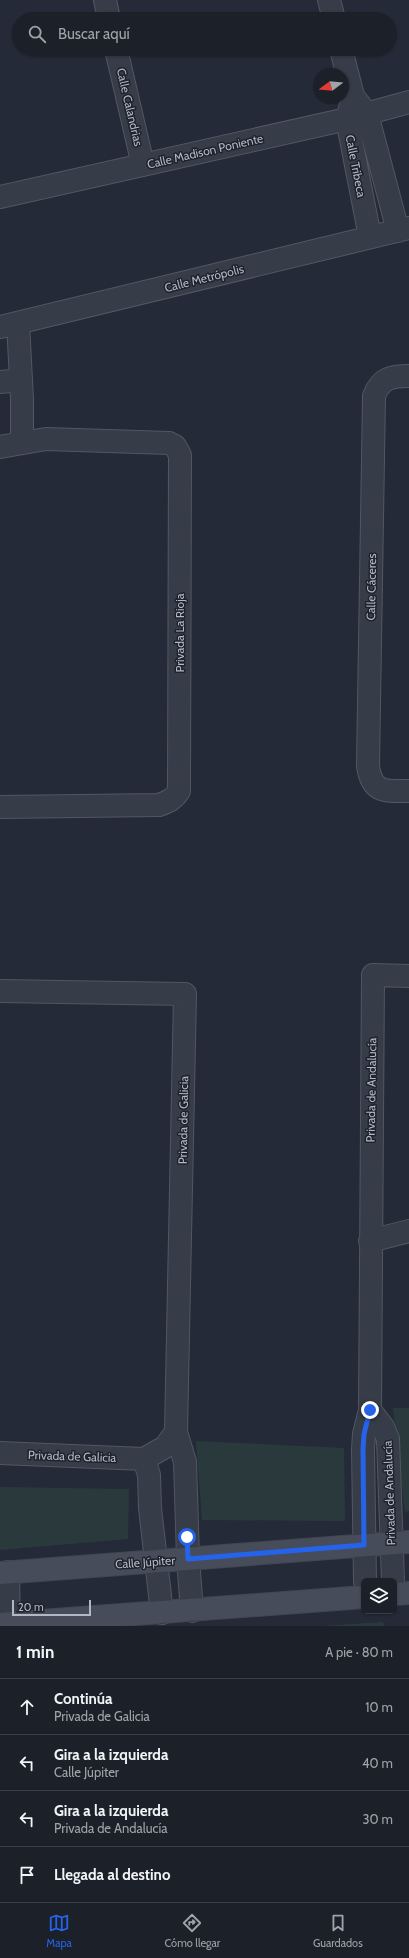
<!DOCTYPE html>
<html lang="es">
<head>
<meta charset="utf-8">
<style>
	body { margin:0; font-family:Cabin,sans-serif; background:#242831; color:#f1f3f6 }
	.controls { position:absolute; right:12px; bottom:12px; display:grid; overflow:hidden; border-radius:6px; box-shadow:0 1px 3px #0004 }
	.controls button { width:36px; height:36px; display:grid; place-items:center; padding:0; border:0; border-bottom:1px solid #393e46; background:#1b2029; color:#f1f3f6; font:20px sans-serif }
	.compass { position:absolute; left:313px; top:68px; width:36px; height:36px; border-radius:50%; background:#1b2029; box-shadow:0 1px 3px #0004; rotate:254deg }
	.scale { position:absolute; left:12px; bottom:10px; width:79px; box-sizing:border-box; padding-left:4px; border:2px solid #b2b7c4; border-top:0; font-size:11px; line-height:14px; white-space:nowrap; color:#b2b7c4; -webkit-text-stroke:3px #1d222c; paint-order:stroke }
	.stop { position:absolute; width:12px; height:12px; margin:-9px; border:3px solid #2563eb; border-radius:50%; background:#fff }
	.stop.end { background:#2563eb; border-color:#fff; box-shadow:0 1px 4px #0008 }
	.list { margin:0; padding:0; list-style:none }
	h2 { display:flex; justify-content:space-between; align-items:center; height:52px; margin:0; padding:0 16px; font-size:17px }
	h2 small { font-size:13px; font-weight:400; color:#a0a3a8 }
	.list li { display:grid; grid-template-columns:26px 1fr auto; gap:12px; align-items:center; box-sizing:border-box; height:56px; padding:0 16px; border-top:1px solid #393e46 }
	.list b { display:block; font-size:15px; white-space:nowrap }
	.list p { margin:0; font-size:13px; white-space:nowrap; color:#a0a3a8 }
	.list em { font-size:13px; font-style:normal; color:#a0a3a8 }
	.icon { flex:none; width:22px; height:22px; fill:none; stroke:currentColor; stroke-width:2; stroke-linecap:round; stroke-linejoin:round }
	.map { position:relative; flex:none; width:409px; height:1626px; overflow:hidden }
	.search { position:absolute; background:#1b2029; box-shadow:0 1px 3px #0004; left:12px; right:12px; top:12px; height:44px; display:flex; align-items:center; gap:10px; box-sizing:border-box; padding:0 14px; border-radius:22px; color:#a0a3a8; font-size:15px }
	.sheet { height:276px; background:#1b2029 }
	nav { display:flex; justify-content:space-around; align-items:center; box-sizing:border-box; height:56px; border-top:1px solid #393e46; background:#1b2029; font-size:11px; color:#a0a3a8 }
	nav a { display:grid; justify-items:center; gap:2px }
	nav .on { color:#2563eb }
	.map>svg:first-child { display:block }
	.green { fill:#2a3a3c }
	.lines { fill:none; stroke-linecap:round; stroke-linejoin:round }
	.street-casing { stroke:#525762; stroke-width:24 }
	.secondary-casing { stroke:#414651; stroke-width:24 }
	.street { stroke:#373d48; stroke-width:22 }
	.secondary { stroke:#464c5a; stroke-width:22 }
	.route { stroke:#2563eb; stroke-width:5 }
	.labels { text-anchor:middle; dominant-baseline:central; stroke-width:3; stroke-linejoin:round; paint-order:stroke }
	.street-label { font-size:12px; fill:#b2b7c4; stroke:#1d222c }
</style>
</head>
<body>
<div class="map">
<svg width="409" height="1626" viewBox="0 0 409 1626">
	<rect width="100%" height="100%" fill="#242a37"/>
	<path class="green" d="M 393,1408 L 409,1408 L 409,1511 L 405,1512 Z
		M 196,1441 L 344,1448 L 345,1521 L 202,1520 Z
		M 0,1487 L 129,1489 L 128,1539 L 0,1550 Z
		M 383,1622 L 384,1626 L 323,1626 Z"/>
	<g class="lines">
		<defs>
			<path id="street" d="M 105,0 L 109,19
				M 329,0 L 334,19
				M 116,49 L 143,165
				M 341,49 L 353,96 L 367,114 L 398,231
				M 351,105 L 347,119 L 370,237
				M 0,197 L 347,119 L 409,102
				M 18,323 L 22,399 L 22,442
				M 0,327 L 409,228
				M 409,376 C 391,376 381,378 374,396 L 368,766 C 372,794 386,791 409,791
				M 0,382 L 21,380
				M 0,447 L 46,439 L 169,443 L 175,446 L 180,455 L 179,791 C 174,799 168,802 159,805 L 0,807
				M 0,991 L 185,994 L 176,1432 L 185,1462 L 188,1559 L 192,1611
				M 370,1241 L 409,1231
				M 370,1410 L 383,1427 L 388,1439 L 393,1581
				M 0,1453 L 144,1459 L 165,1447 L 176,1432
				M 144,1459 L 149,1475 L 150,1508 L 162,1613
				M 8,1572 L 9,1626
				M 365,1581 L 363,1449 L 364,1434 L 370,1410 L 373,975 L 409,976"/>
			<path id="secondary" d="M 0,1573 L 409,1542
				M 394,1594 L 409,1593
				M 0,1624 L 364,1597"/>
		</defs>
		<use href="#street" class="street-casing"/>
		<use href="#secondary" class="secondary-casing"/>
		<use href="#street" class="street"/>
		<use href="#secondary" class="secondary"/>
	</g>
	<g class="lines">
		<path class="route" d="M 187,1537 L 188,1559 L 364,1545 L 363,1449 L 364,1434 L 370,1410"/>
	</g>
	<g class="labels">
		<g class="street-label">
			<text transform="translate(130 107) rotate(77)">Calle Calandrias</text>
			<text transform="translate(205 151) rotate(-13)">Calle Madison Poniente</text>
			<text transform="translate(356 166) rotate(79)">Calle Tribeca</text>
			<text transform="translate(204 278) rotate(-14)">Calle Metrópolis</text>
			<text transform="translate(371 587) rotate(-89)">Calle Cáceres</text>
			<text transform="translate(179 633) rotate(-90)">Privada La Rioja</text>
			<text transform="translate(371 1090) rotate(-89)">Privada de Andalucía</text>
			<text transform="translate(183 1120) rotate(-89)">Privada de Galicia</text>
			<text transform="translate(72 1456) rotate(2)">Privada de Galicia</text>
			<text transform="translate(389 1493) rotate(-92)">Privada de Andalucía</text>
			<text transform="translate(145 1562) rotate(-4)">Calle Júpiter</text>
		</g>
	</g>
</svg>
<div class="controls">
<button><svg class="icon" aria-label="layers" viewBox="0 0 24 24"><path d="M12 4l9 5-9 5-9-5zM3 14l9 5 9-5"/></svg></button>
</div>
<svg class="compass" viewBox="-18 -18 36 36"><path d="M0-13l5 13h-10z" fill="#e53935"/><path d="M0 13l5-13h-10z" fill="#a0a3a8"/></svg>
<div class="scale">20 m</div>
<div class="stop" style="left:187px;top:1537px"></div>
<div class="stop end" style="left:370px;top:1410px"></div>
<div class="search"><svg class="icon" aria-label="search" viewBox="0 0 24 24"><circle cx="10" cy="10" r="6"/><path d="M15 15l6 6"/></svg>Buscar aquí</div>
</div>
<section class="sheet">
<h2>1 min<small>A pie · 80 m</small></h2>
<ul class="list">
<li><svg class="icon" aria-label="ahead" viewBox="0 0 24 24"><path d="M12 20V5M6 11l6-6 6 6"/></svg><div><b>Continúa</b><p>Privada de Galicia</p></div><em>10 m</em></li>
<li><svg class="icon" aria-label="left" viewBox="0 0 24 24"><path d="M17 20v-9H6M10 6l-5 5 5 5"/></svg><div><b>Gira a la izquierda</b><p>Calle Júpiter</p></div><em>40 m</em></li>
<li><svg class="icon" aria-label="left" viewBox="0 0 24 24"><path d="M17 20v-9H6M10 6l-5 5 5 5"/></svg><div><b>Gira a la izquierda</b><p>Privada de Andalucía</p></div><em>30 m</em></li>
<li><svg class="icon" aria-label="arrive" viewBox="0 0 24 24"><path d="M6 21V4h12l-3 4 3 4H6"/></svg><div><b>Llegada al destino</b></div></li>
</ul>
</section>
<nav>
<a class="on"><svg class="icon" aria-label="map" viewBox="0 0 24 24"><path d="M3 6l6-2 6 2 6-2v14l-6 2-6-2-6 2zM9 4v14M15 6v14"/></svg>Mapa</a>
<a><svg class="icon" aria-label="directions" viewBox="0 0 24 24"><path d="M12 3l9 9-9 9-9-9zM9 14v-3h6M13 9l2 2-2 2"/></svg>Cómo llegar</a>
<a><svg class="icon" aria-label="saved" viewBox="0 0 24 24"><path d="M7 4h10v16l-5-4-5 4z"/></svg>Guardados</a>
</nav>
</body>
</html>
